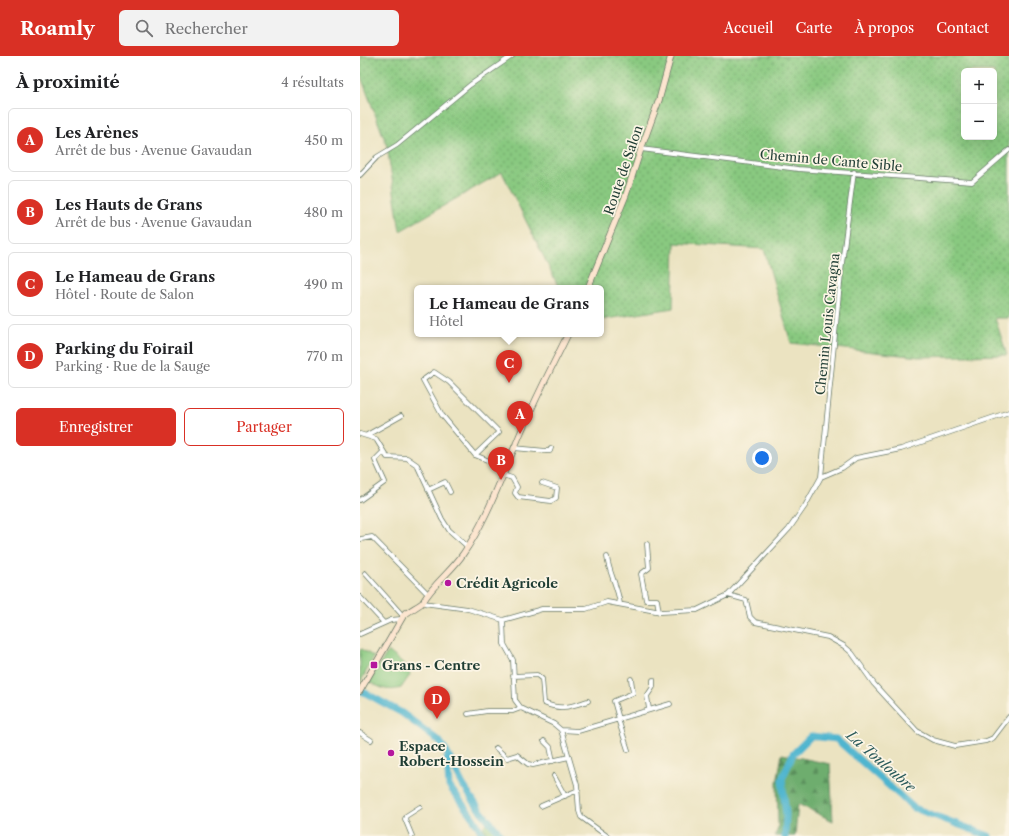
<!DOCTYPE html>
<html lang="fr">
<head>
<meta charset="utf-8">
<style>
	body { margin:0; font-family:"Libre Caslon Text",serif; background:#f2f2f2; color:#202124 }
	.controls { position:absolute; right:12px; top:12px; display:grid; overflow:hidden; border-radius:6px; box-shadow:0 4px 16px #0002 }
	.controls button { width:36px; height:36px; display:grid; place-items:center; padding:0; border:0; border-bottom:1px solid #e0e0e0; background:#fff; color:#202124; font:20px sans-serif }
	.you { position:absolute; left:402px; top:402px; width:14px; height:14px; margin:-10px; border:3px solid #fff; border-radius:50%; background:#1a73e8; box-shadow:0 0 0 6px #1a73e833 }
	.badge { display:grid; place-items:center; width:26px; height:26px; border-radius:50%; background:#d93025; color:#fff; font-size:13px; font-weight:700 }
	.pin { position:absolute; translate:-50% -33px; filter:drop-shadow(0 1px 2px #0008) }
	.pin::after { content:''; position:absolute; top:21px; width:14px; height:12px; background:inherit; clip-path:polygon(0 0,100% 0,50% 100%) }
	.popup { position:absolute; left:54px; top:229px; width:190px; height:52px; box-sizing:border-box; display:grid; place-content:center; border-radius:6px; background:#fff; filter:drop-shadow(0 1px 3px #0005); font-size:13px; white-space:nowrap; color:#757577 }
	.popup b { font-size:15px; color:#202124 }
	.popup::after { content:''; position:absolute; left:50%; top:100%; margin-left:-8px; border:8px solid transparent; border-top-color:#fff }
	.list { margin:0; padding:0; list-style:none }
	h2 { display:flex; justify-content:space-between; align-items:center; height:52px; margin:0; padding:0 16px; font-size:17px }
	h2 small { font-size:13px; font-weight:400; color:#757577 }
	.list li { display:grid; grid-template-columns:26px 1fr auto; gap:12px; align-items:center; box-sizing:border-box; height:64px; margin:0 8px 8px; padding:0 8px; border:1px solid #e0e0e0; border-radius:6px }
	.list b { display:block; font-size:15px; white-space:nowrap }
	.list p { margin:0; font-size:13px; white-space:nowrap; color:#757577 }
	.list em { font-size:13px; font-style:normal; color:#757577 }
	.actions { display:flex; gap:8px; padding:12px 16px }
	.actions a { flex:1; padding:9px 0; border:1px solid #d93025; border-radius:6px; text-align:center; font-size:14px; color:#d93025 }
	.actions .main { background:#d93025; color:#fff }
	.icon { flex:none; width:22px; height:22px; fill:none; stroke:currentColor; stroke-width:2; stroke-linecap:round; stroke-linejoin:round }
	.map { position:relative; flex:none; width:649px; height:780px; overflow:hidden }
	header { display:flex; align-items:center; gap:24px; box-sizing:border-box; height:56px; padding:0 20px; background:#d93025; color:#fff }
	header strong { font-size:19px }
	nav { display:flex; gap:22px; margin-inline-start:auto; font-size:14px }
	.search { width:280px; height:36px; background:#f2f2f2; display:flex; align-items:center; gap:10px; box-sizing:border-box; padding:0 14px; border-radius:6px; color:#757577; font-size:15px }
	main { display:flex }
	aside { flex:1; background:#fff }
	.map>svg:first-child { display:block }
	.grass { fill:url(#grass-dots); stroke:#54835a; fill-rule:evenodd }
	.forest { fill:url(#forest-firs); stroke:#467551 }
	.green { fill:#89c980; stroke:#54835a }
	.lines { fill:none; stroke-linecap:round; stroke-linejoin:round }
	.river { stroke:#50b5cf; stroke-width:7 }
	.street-casing { stroke:#667765; stroke-width:5.5 }
	.secondary-casing { stroke:#667765; stroke-width:7 }
	.street { stroke:#fff; stroke-width:4 }
	.secondary { stroke:#fce5cf; stroke-width:5.5 }
	.poi-dot { fill:#b5179e; stroke:#fcf5e5; stroke-width:1.5 }
	.labels { text-anchor:middle; dominant-baseline:central; stroke-width:3.5; stroke-linejoin:round; paint-order:stroke }
	.street-label { font-size:13px; fill:#1f3d34; stroke:#fcf5e5 }
	.poi-label { font-size:13px; font-weight:bold; fill:#1f3d34; stroke:#fcf5e5; text-anchor:start }
	.water-label { font-size:14px; font-style:italic; fill:#2b5b5b; stroke:#fcf5e5 }
</style>
</head>
<body>
<header>
<strong>Roamly</strong>
<div class="search"><svg class="icon" aria-label="search" viewBox="0 0 24 24"><circle cx="10" cy="10" r="6"/><path d="M15 15l6 6"/></svg>Rechercher</div>
<nav><a>Accueil</a><a>Carte</a><a>À propos</a><a>Contact</a></nav>
</header>
<main>
<aside>
<h2>À proximité<small>4 résultats</small></h2>
<ul class="list">
<li><span class="badge">A</span><div><b>Les Arènes</b><p>Arrêt de bus · Avenue Gavaudan</p></div><em>450 m</em></li>
<li><span class="badge">B</span><div><b>Les Hauts de Grans</b><p>Arrêt de bus · Avenue Gavaudan</p></div><em>480 m</em></li>
<li><span class="badge">C</span><div><b>Le Hameau de Grans</b><p>Hôtel · Route de Salon</p></div><em>490 m</em></li>
<li><span class="badge">D</span><div><b>Parking du Foirail</b><p>Parking · Rue de la Sauge</p></div><em>770 m</em></li>
</ul>
<div class="actions"><a class="main">Enregistrer</a><a>Partager</a></div>
</aside>
<div class="map">
<svg width="649" height="780" viewBox="0 0 649 780">
	<defs>
		<pattern id="grass-dots" width="8" height="8" patternUnits="userSpaceOnUse"><rect width="8" height="8" fill="#89c980"/><path d="M2 2h.1M6 6h.1" fill="none" stroke="#6fa46a" stroke-width="1.8" stroke-linecap="round"/></pattern>
		<pattern id="forest-firs" width="22" height="20" patternUnits="userSpaceOnUse"><rect width="22" height="20" fill="#6ead6e"/><path d="M5 1l3.5 6h-7zM16 11l3.5 6h-7z" fill="#5a8e5b"/></pattern>
	</defs>
	<rect width="100%" height="100%" fill="#fcf5e5"/>
	<filter id="ink" filterUnits="userSpaceOnUse"><feTurbulence type="fractalNoise" baseFrequency=".025" numOctaves="2"/><feDisplacementMap in="SourceGraphic" scale="8" xChannelSelector="R" yChannelSelector="G"/><feConvolveMatrix kernelMatrix="1 2 1 2 8 2 1 2 1" color-interpolation-filters="sRGB"/></filter>
	<filter id="wash" filterUnits="userSpaceOnUse"><feTurbulence type="fractalNoise" baseFrequency=".012" numOctaves="4" result="noise"/><feDisplacementMap in="SourceGraphic" scale="16" xChannelSelector="R" yChannelSelector="G"/><feGaussianBlur stdDeviation="0.9" result="paint"/><feColorMatrix in="noise" values="0 0 0 0 0 0 0 0 0 0 0 0 0 0 0 0 0 1.4 0 .05"/><feComposite in="paint" operator="in"/></filter>
	<g filter="url(#wash)">
		<rect width="100%" height="100%" fill="#ebe3c1"/>
		<path class="grass" d="M 0,0 L 649,0 L 649,262 L 635,262 L 647,299 L 559,301 L 431,287 L 404,193 L 315,187 L 313,252 L 241,264 L 241,232 L 199,232 L 142,116 L 40,175 L 27,90 L 0,18 ZM 604,15 L 634,15 L 634,81 L 604,81 Z
			M 127,767 L 140,780 L 127,780 L 123,771 Z"/>
		<path class="forest" d="M 422,698 L 470,708 L 473,765 L 438,748 L 435,780 L 415,780 L 418,771 L 417,726 Z"/>
		<path class="green" d="M 2,593 L 14,601 L 0,627 L 0,594 Z
			M 28,595 L 48,611 L 50,619 L 41,632 C 28,636 21,632 9,626 Z"/>
		<g class="lines">
			<path class="river" d="M 0,634 L 42,657 L 80,686 L 85,693 L 103,729 L 119,753 L 142,780
				M 87,703 L 89,730 L 116,766 L 123,780
				M 425,780 L 426,758 L 422,723 L 433,698 L 451,680 L 476,683 L 554,752 L 629,780"/>
		</g>
	</g>
	<g filter="url(#ink)">
		<g class="lines">
			<defs>
				<path id="street" d="M 281,93 L 438,113 L 612,126 L 649,94
					M 0,119 L 17,101 L 37,89 L 110,29 L 152,0
					M 0,378 L 16,383 L 27,401 L 47,402 L 57,409 L 82,463 L 89,474 L 108,491
					M 7,379 L 41,360
					M 154,392 L 186,395 L 190,395 L 191,392
					M 115,399 L 139,376 L 89,326 L 74,316 L 63,324 L 82,359 L 115,399 L 146,412
					M 143,419 L 152,422 L 157,431 L 155,437 L 158,441 L 191,445 L 196,442 L 197,432 L 182,427
					M 461,421 L 482,412 L 496,402 L 541,393 L 649,356
					M 68,434 L 85,426 L 90,436
					M 0,444 L 25,426 L 15,404 L 23,396
					M 1,483 L 12,481 L 66,536
					M 287,488 L 289,512 L 281,518 L 286,544 L 297,544 L 299,556
					M 247,501 C 249,517 258,531 260,548
					M 5,517 L 43,560
					M 368,539 L 386,544 L 390,561 L 395,566 L 468,581 L 484,590 L 492,597 L 514,628 L 557,675 L 573,684 L 595,690 L 626,685 L 633,682 L 649,661
					M 0,541 L 24,567
					M 63,547 L 108,553 L 143,564 L 182,553 L 226,553 L 247,546 L 301,556 L 337,554 L 368,539 L 429,473 L 445,450 L 461,421 L 482,207 L 494,116
					M 143,564 L 144,588 L 153,604 L 155,644 L 161,652 L 194,668 L 201,674 L 217,729 L 219,755 L 221,761 L 247,780
					M 0,578 L 31,564 L 41,563
					M 153,620 L 177,619 L 182,623 L 184,647 C 201,655 211,650 228,645
					M 289,653 L 287,640 L 293,631 L 293,624
					M 108,658 L 127,655 L 153,655 L 161,652
					M 258,663 L 268,694
					M 259,663 L 254,645 L 273,637 L 271,623
					M 201,674 L 218,675 L 310,648
					M 0,677 L 11,684
					M 184,685 L 190,691 L 193,705
					M 136,692 L 147,702 L 157,699 L 168,708 L 173,709 L 209,701
					M 194,720 L 205,740
					M 181,750 L 218,734
					M 52,780 L 45,763 L 46,760 L 60,751"/>
				<path id="secondary" d="M 228,232 L 266,139 L 281,93 L 299,44 L 311,0
					M 43,560 C 47,556 62,548 63,546 C 73,528 92,515 103,498 C 126,465 140,425 156,388 C 171,351 190,315 208,278
					M 0,635 L 45,557"/>
			</defs>
			<use href="#street" class="street-casing"/>
			<use href="#secondary" class="secondary-casing"/>
			<use href="#street" class="street"/>
			<use href="#secondary" class="secondary"/>
		</g>
	</g>
	<g class="poi-dot">
		<circle cx="88" cy="527" r="4"/>
		<rect x="10" y="605" width="8" height="8" rx="2"/>
		<circle cx="31" cy="697" r="4"/>
	</g>
	<g class="labels">
		<g class="street-label">
			<text transform="translate(471 104) rotate(5)">Chemin de Cante Sible</text>
			<text transform="translate(263 114) rotate(-71)">Route de Salon</text>
			<text transform="translate(467 268) rotate(-84)">Chemin Louis Cavagna</text>
		</g>
		<g class="poi-label">
			<text x="96" y="527">Crédit Agricole</text>
			<text x="22" y="609">Grans - Centre</text>
			<text x="39" y="690">Espace<tspan x="39" dy="15">Robert-Hossein</tspan></text>
		</g>
		<g class="water-label">
			<text transform="translate(521 705) rotate(41)">La Touloubre</text>
		</g>
	</g>
</svg>
<div class="controls">
<button>+</button>
<button>−</button>
</div>
<div class="you"></div>
<div class="pin badge" style="left:160px;top:378px">A</div>
<div class="pin badge" style="left:141px;top:424px">B</div>
<div class="pin badge" style="left:149px;top:327px">C</div>
<div class="popup"><b>Le Hameau de Grans</b>Hôtel</div>
<div class="pin badge" style="left:77px;top:663px">D</div>
</div>
</main>
</body>
</html>
